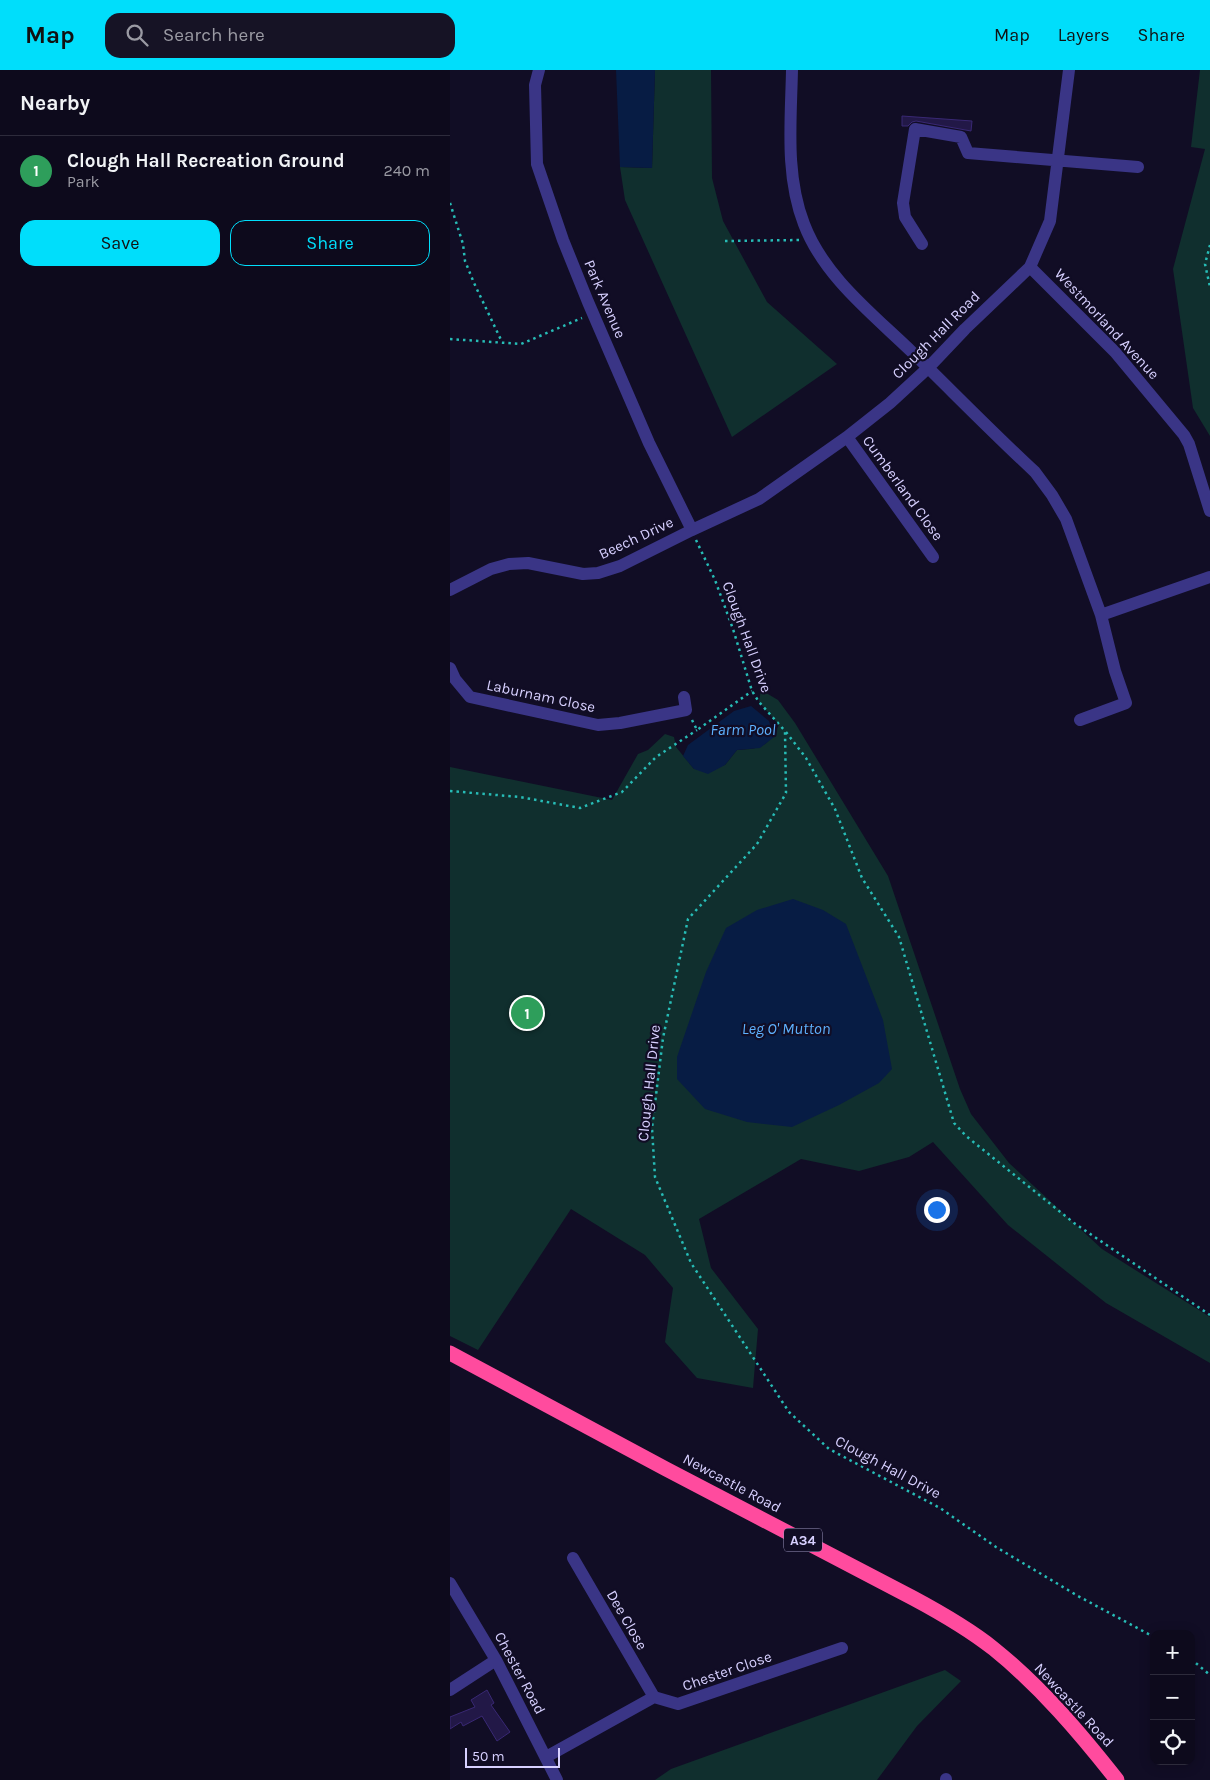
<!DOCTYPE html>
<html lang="en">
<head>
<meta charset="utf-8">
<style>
	body { margin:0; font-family:Karla,sans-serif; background:#161325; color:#f1f3f6 }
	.controls { position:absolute; right:15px; bottom:15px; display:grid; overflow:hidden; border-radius:10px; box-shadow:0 2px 12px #0003 }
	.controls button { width:45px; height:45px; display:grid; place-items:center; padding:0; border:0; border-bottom:1px solid #2d2b3b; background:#0d0a1c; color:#f1f3f6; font:25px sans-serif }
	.scale { position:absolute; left:15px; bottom:12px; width:95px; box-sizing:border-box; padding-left:5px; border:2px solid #d7d0ff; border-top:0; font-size:14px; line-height:18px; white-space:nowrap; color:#d7d0ff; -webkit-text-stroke:4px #110d25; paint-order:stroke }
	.you { position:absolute; left:486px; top:1139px; width:18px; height:18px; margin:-12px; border:4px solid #fff; border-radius:50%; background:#1a73e8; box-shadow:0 0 0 8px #1a73e833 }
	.badge { display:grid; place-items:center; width:32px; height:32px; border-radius:50%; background:#00defb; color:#fff; font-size:16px; font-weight:700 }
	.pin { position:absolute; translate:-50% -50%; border:2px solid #fff; box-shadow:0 1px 5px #0006 }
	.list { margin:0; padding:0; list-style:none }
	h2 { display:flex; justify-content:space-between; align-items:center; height:65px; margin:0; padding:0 20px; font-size:21px }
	h2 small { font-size:16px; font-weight:400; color:#9a9aa3 }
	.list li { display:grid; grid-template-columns:32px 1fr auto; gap:15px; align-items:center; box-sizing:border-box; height:70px; padding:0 20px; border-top:1px solid #2d2b3b }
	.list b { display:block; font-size:19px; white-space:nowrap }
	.list p { margin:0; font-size:16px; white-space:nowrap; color:#9a9aa3 }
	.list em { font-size:16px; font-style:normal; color:#9a9aa3 }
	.actions { display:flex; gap:10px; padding:15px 20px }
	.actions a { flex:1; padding:11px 0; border:1px solid #00defb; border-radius:15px; text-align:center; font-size:18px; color:#00defb }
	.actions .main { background:#00defb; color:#111 }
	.icon { flex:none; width:28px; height:28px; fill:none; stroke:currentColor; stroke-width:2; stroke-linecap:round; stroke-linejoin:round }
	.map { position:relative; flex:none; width:760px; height:1710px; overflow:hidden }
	header { display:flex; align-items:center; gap:30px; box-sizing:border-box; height:70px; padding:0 25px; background:#00defb; color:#111 }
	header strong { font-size:24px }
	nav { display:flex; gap:28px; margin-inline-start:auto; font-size:18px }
	.search { width:350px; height:45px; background:#161325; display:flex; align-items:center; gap:12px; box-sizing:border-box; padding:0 18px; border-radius:15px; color:#9a9aa3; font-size:19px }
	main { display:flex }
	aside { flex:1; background:#0d0a1c }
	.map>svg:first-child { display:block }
	.green { fill:#102f2e }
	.water { fill:#071c44 }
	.building { fill:#221847; stroke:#392874 }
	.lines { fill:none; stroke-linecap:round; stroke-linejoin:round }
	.path { stroke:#27bcb6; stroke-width:2.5; stroke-dasharray:2.5 4; stroke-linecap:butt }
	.minor { stroke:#3a3586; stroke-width:12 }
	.highway { stroke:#ff4b9e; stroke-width:15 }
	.labels { text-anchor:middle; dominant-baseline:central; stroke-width:4.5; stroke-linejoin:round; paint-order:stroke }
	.shield { fill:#110d25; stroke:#9c96be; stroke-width:1 }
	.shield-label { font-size:14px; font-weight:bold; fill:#d7d0ff }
	.street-label { font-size:15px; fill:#d7d0ff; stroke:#110d25 }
	.water-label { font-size:16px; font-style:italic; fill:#5eb2ff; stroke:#110d25 }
</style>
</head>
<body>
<header>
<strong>Map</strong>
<div class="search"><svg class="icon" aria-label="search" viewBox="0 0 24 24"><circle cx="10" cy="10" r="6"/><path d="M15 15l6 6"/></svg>Search here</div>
<nav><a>Map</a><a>Layers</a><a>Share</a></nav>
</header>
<main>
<aside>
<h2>Nearby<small></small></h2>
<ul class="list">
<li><span class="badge" style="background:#2e9e5b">1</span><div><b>Clough Hall Recreation Ground</b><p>Park</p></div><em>240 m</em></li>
</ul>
<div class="actions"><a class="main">Save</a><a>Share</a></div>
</aside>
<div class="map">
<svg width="760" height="1710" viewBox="0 0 760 1710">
	<rect width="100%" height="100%" fill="#110d25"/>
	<path class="green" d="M 205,0 L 261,0 L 262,108 L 273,151 L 317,232 L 387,294 L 282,367 L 175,130 L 170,97 L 202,98 Z
		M 750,0 L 760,0 L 760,366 L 743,338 L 723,199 L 755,79 L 741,77 Z
		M 311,620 L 328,630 L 345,653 L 438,806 L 510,1019 L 521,1044 L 559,1093 L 652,1179 L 760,1247 L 760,1293 L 656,1233 L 558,1155 L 483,1072 L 459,1087 L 409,1101 L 351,1089 L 249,1149 L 261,1198 L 308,1259 L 303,1318 L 247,1308 L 215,1272 L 223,1218 L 195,1185 L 121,1139 L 28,1280 L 0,1266 L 0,697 L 162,730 L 188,684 L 198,680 L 215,664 L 224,667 L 226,677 L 244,699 L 275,695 L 287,680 C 313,678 316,678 329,655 L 309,632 Z
		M 495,1600 L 511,1611 L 467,1656 L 427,1710 L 205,1710 L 221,1699 Z"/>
	<path class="water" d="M 166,0 L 205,0 L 202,98 L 170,97 Z
		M 301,636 L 319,651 L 324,667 L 310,678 L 287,680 L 275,695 L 258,704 L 244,699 L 233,686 L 238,675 L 284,641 Z
		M 343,829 L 373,840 L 396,854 L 433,950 L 442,999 L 429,1013 L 389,1035 L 342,1057 L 297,1052 L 255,1039 L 227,1009 L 227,987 L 256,902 L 276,858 L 307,840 Z"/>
	<path class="building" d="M 452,46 L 522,51 L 521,61 L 466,51 L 462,52 L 458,56 L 452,56 Z
		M 37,1620 L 44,1633 L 41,1635 L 60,1662 L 47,1671 L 32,1646 L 13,1656 L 11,1652 L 0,1659 L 0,1647 L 25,1637 L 21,1630 Z"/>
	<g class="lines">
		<path class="path" d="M 0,133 L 13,174 L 15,191 L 24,213 L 52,272
			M 275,171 L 350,170
			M 760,175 L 755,194 L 760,217
			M 0,269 L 71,274 L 132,248
			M 246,470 L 265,510 L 283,559 L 302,621 L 309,632 L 335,661 L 336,723 L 307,774 L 238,849 L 213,968 L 202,1058 L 205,1107 L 241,1193 L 339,1342 L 379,1379 L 490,1438 L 546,1477 L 628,1526 L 704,1567
			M 242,650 L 247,660 L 302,621
			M 336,662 L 356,688 L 385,739 L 412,808 L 449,867 L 504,1053 L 516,1066 L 624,1153 L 760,1245
			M 0,721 L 70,727 L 130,738 L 172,722 L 206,687 L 247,660
			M 741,1589 L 760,1605"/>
		<path class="minor" d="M 89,0 L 85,15 L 87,94 L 113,170 L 138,232 L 199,373 L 242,460
			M 342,0 C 341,51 335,105 354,154 C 374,207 424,245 463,283 C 504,323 543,363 585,402 L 602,425 L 616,449 L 651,545 L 665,601 L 676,633 L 630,650
			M 472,174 L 455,147 L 453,133 L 465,59 L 511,67 L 518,83 L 688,97
			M 580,197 L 665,282 L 734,365 L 739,374 L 760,441
			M 397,367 L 483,487
			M 0,520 L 41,499 L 59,494 L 78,493 L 133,504 L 148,503 L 170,496 L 242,460 L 309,429 L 397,367 L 440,333 L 478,298 L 515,259 L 580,197 L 600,151 L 619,0
			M 651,545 L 760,507
			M 0,598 L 5,609 L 20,627 L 148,655 L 170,653 L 236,640 L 234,627
			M 123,1488 L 204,1627
			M 0,1513 L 46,1590 L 107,1710
			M 0,1620 L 46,1590
			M 96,1687 L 204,1627 L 228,1634 L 392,1578
			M 496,1709 L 496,1710"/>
		<path class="highway" d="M 0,1283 L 216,1399 L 463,1528 C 491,1543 519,1559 544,1579 C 591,1617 630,1663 667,1710"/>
	</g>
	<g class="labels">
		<rect class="shield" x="334" y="1458.5" width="38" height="23" rx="4"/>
		<g class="shield-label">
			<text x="353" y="1470">A34</text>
		</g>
		<g class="street-label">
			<text transform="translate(155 229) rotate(67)">Park Avenue</text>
			<text transform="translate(657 254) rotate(47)">Westmorland Avenue</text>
			<text transform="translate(486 265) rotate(-45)">Clough Hall Road</text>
			<text transform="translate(453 418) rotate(54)">Cumberland Close</text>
			<text transform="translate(186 468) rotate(-25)">Beech Drive</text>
			<text transform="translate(297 567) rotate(70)">Clough Hall Drive</text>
			<text transform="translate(91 626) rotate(12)">Laburnam Close</text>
			<text transform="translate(199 1013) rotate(-84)">Clough Hall Drive</text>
			<text transform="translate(438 1397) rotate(28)">Clough Hall Drive</text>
			<text transform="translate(282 1413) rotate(28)">Newcastle Road</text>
			<text transform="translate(177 1550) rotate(60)">Dee Close</text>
			<text transform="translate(277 1601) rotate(-19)">Chester Close</text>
			<text transform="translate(70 1603) rotate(62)">Chester Road</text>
			<text transform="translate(624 1635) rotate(47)">Newcastle Road</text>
		</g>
		<g class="water-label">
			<text x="293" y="659">Farm Pool</text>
			<text x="336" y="958">Leg O' Mutton</text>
		</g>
	</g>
</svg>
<div class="controls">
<button>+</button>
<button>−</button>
<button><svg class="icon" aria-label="locate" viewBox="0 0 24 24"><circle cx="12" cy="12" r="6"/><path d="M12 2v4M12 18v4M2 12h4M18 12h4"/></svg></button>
</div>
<div class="scale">50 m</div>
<div class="you"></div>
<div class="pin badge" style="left:77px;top:943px;background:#2e9e5b">1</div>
</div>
</main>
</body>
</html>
